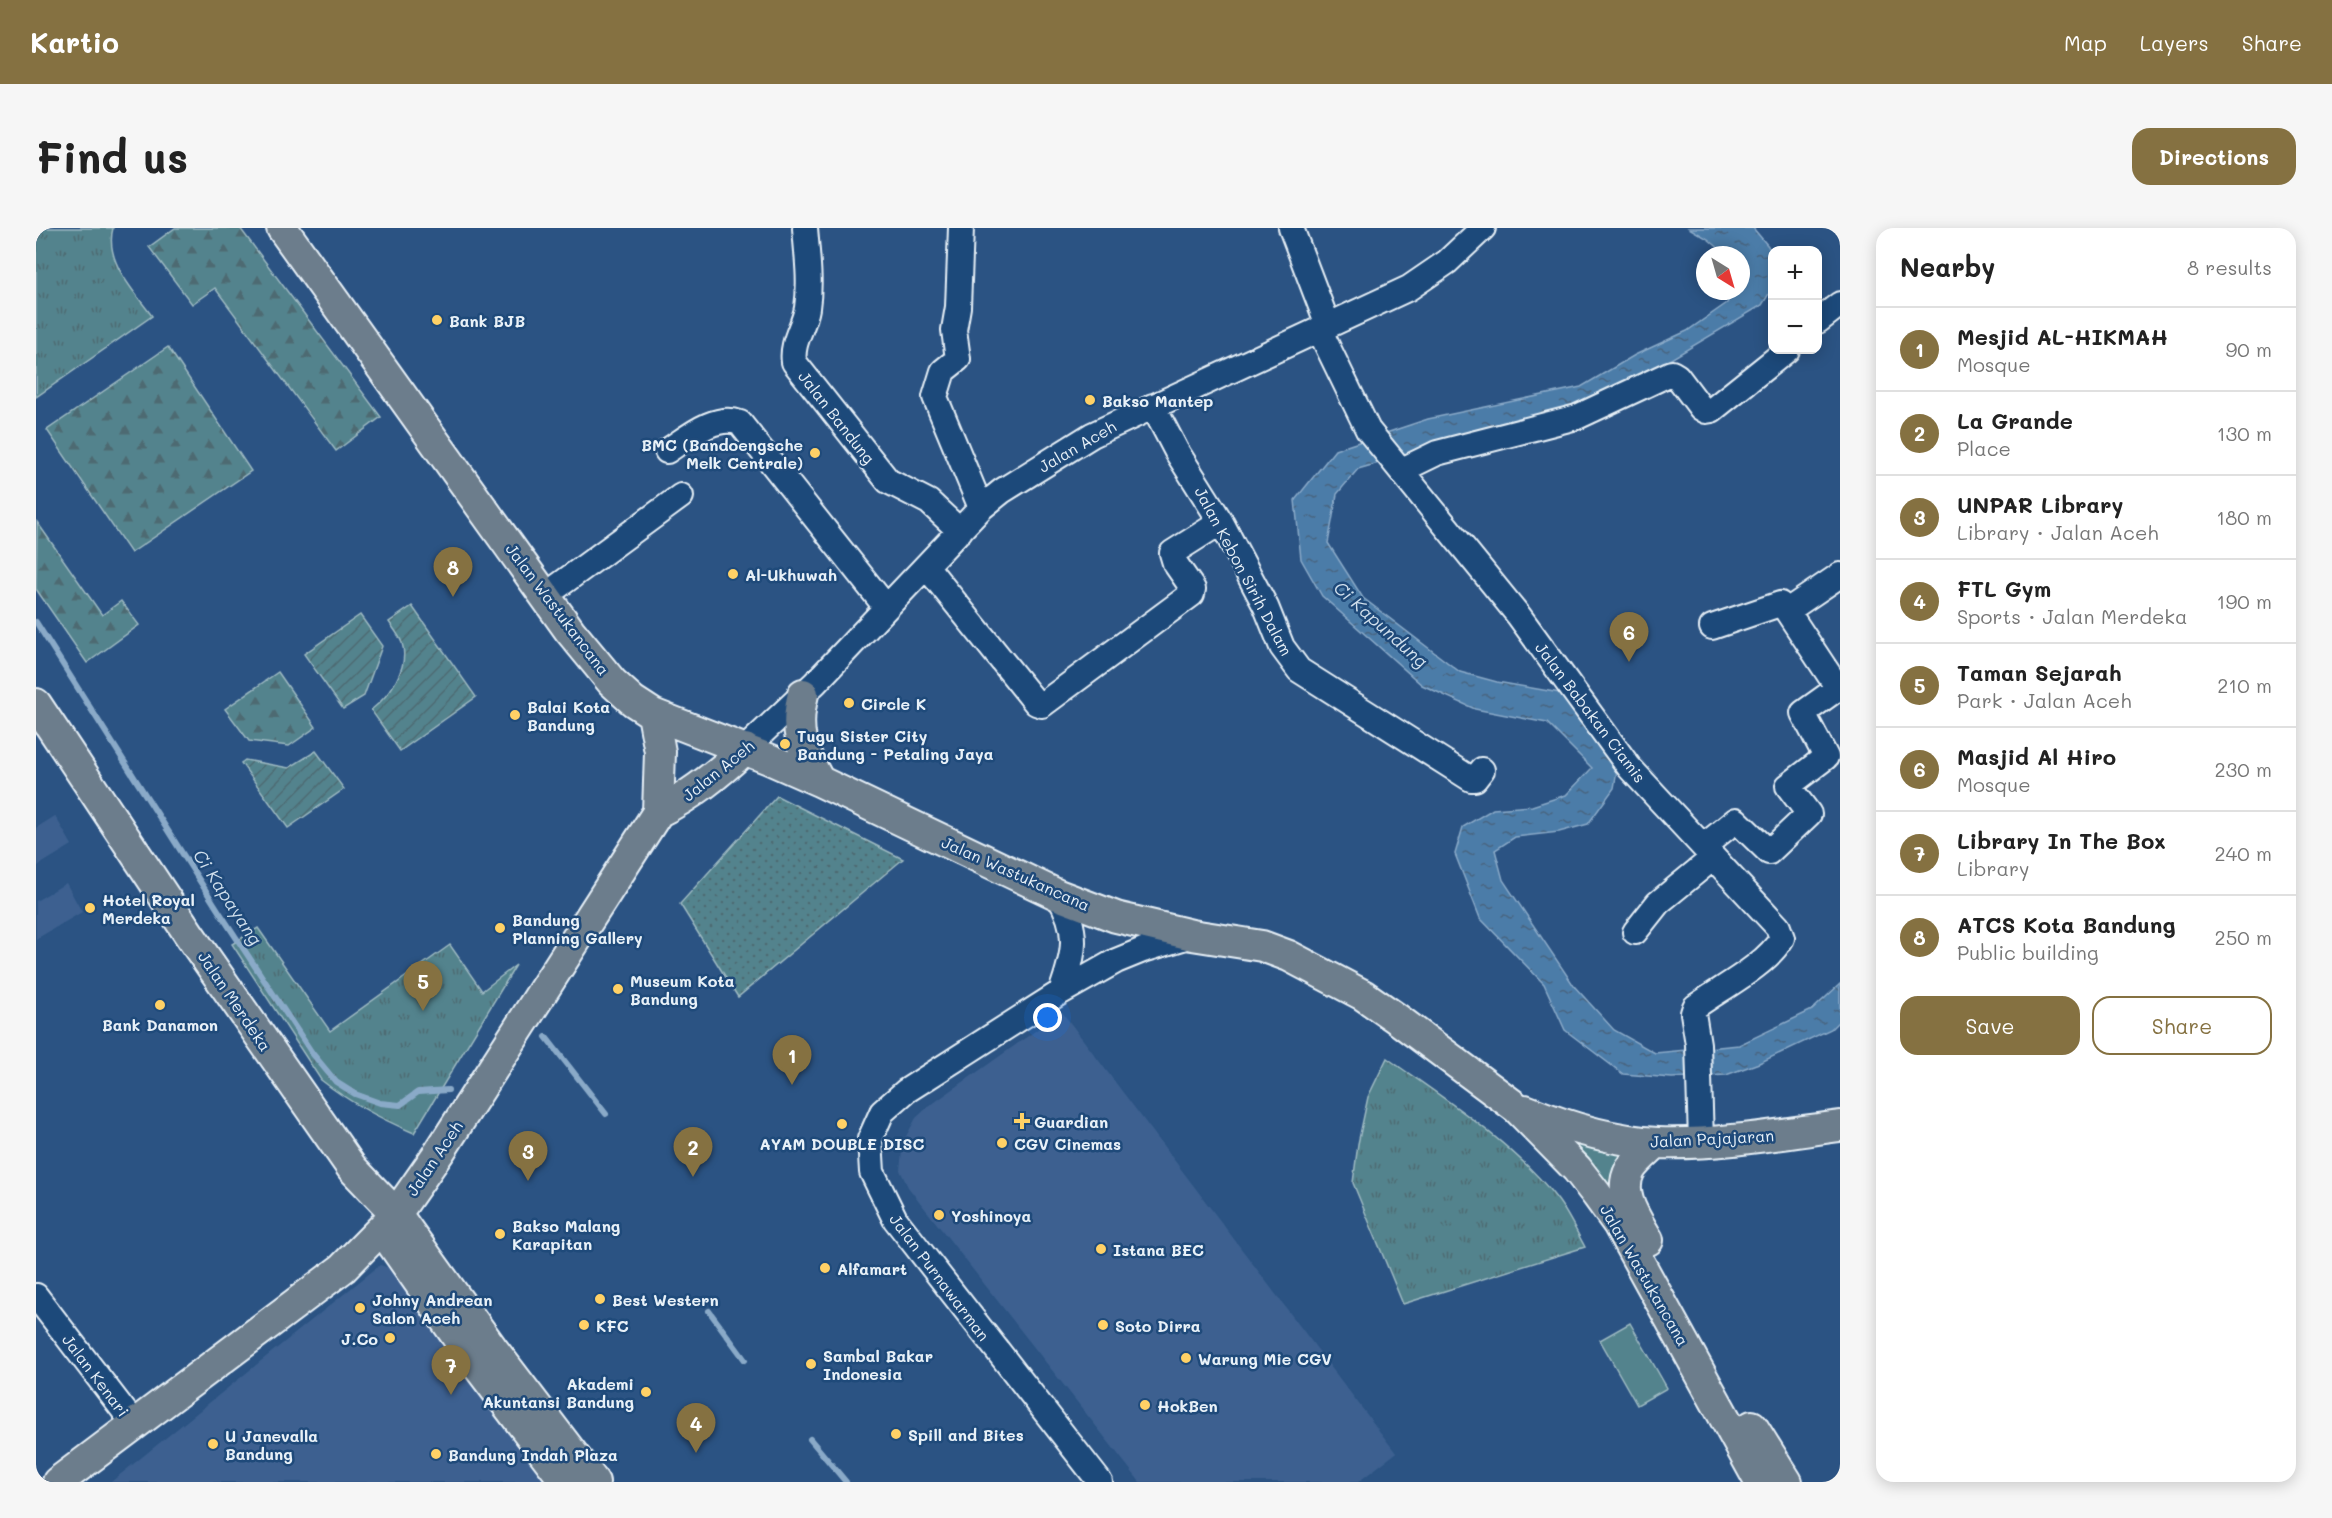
<!DOCTYPE html>
<html lang="en">
<head>
<meta charset="utf-8">
<style>
	body { margin:0; font-family:Mali,sans-serif; background:#f6f6f6; color:#222 }
	.controls { position:absolute; right:18px; top:18px; display:grid; overflow:hidden; border-radius:12px; box-shadow:0 3px 15px #0003 }
	.controls button { width:54px; height:54px; display:grid; place-items:center; padding:0; border:0; border-bottom:2px solid #e0e0e0; background:#fff; color:#222; font:30px sans-serif }
	.compass { position:absolute; left:1660px; top:18px; width:54px; height:54px; border-radius:50%; background:#fff; box-shadow:0 3px 15px #0003; rotate:143deg }
	.you { position:absolute; left:1012px; top:790px; width:21px; height:21px; margin:-15px; border:4px solid #fff; border-radius:50%; background:#1a73e8; box-shadow:0 0 0 9px #1a73e833 }
	.badge { display:grid; place-items:center; width:39px; height:39px; border-radius:50%; background:#857141; color:#fff; font-size:20px; font-weight:700 }
	.pin { position:absolute; translate:-50% -50px; filter:drop-shadow(0 2px 3px #0008) }
	.pin::after { content:''; position:absolute; top:32px; width:21px; height:18px; background:inherit; clip-path:polygon(0 0,100% 0,50% 100%) }
	.list { margin:0; padding:0; list-style:none }
	h2 { display:flex; justify-content:space-between; align-items:center; height:78px; margin:0; padding:0 24px; font-size:26px }
	h2 small { font-size:20px; font-weight:400; color:#767676 }
	.list li { display:grid; grid-template-columns:39px 1fr auto; gap:18px; align-items:center; box-sizing:border-box; height:84px; padding:0 24px; border-top:2px solid #e0e0e0 }
	.list b { display:block; font-size:22px; white-space:nowrap }
	.list p { margin:0; font-size:20px; white-space:nowrap; color:#767676 }
	.list em { font-size:20px; font-style:normal; color:#767676 }
	.actions { display:flex; gap:12px; padding:18px 24px }
	.actions a { flex:1; padding:14px 0; border:2px solid #857141; border-radius:18px; text-align:center; font-size:21px; color:#857141 }
	.actions .main { background:#857141; color:#fff }
	.map { position:relative; flex:none; width:1804px; height:1254px; overflow:hidden; border-radius:18px }
	header { display:flex; align-items:center; gap:36px; box-sizing:border-box; height:84px; padding:0 30px; background:#857141; color:#fff }
	header strong { font-size:28px }
	nav { display:flex; gap:33px; margin-inline-start:auto; font-size:21px }
	.intro { display:flex; align-items:center; justify-content:space-between; box-sizing:border-box; height:144px; padding:0 36px }
	h1 { margin:0; font-size:42px }
	.button { padding:15px 27px; border-radius:18px; background:#857141; color:#fff; font-size:21px; font-weight:700 }
	main { display:flex; gap:36px; padding:0 36px }
	aside { flex:1; background:#fff; border-radius:18px; box-shadow:0 3px 15px #0003 }
	.map>svg:first-child { display:block }
	.built { fill:#3d6190 }
	.grass { fill:url(#grass-dots); stroke:#9ebac2; stroke-width:1.5 }
	.forest { fill:url(#forest-firs); stroke:#9ebac2; stroke-width:1.5 }
	.park { fill:url(#park-tufts); stroke:#9ebac2; stroke-width:1.5 }
	.garden { fill:url(#garden-furrows); stroke:#9ebac2; stroke-width:1.5 }
	.pitch { fill:#53838d; stroke:#9ebac2; stroke-width:1.5 }
	.water { fill:url(#water-ripples); stroke:#8aaac8; stroke-width:1.5 }
	.lines { fill:none; stroke-linecap:round; stroke-linejoin:round }
	.stream { stroke:#8aaac8; stroke-width:6 }
	.minor-casing { stroke:#e8f1f8; stroke-width:28 }
	.major-casing { stroke:#e8f1f8; stroke-width:34 }
	.minor { stroke:#1f4a7a; stroke-width:24 }
	.major { stroke:#6c7d8c; stroke-width:30 }
	.poi-dot { fill:#ffd166; stroke:#1f4a7a; stroke-width:2 }
	.labels { text-anchor:middle; dominant-baseline:central; stroke-width:5; stroke-linejoin:round; paint-order:stroke }
	.poi-label { font-size:16px; font-weight:bold; fill:#e8f1f8; stroke:#1f4a7a; text-anchor:start }
	.street-label { font-size:16px; fill:#e8f1f8; stroke:#1f4a7a }
	.water-label { font-size:18px; font-style:italic; fill:#d0dfec; stroke:#1f4a7a }
</style>
</head>
<body>
<header>
<strong>Kartio</strong>
<nav><a>Map</a><a>Layers</a><a>Share</a></nav>
</header>
<div class="intro"><h1>Find us</h1><a class="button">Directions</a></div>
<main>
<div class="map">
<svg width="1804" height="1254" viewBox="0 0 1804 1254">
	<defs>
		<pattern id="grass-dots" width="8" height="8" patternUnits="userSpaceOnUse" patternTransform="scale(1.5)"><rect width="8" height="8" fill="#53838d"/><path d="M2 2h.1M6 6h.1" fill="none" stroke="#4e6b72" stroke-width="1.8" stroke-linecap="round"/></pattern>
		<pattern id="forest-firs" width="22" height="20" patternUnits="userSpaceOnUse" patternTransform="scale(1.5)"><rect width="22" height="20" fill="#53838d"/><path d="M5 1l3.5 6h-7zM16 11l3.5 6h-7z" fill="#4e6b72"/></pattern>
		<pattern id="park-tufts" width="24" height="20" patternUnits="userSpaceOnUse" patternTransform="scale(1.5)"><rect width="24" height="20" fill="#53838d"/><path d="M3 7l-1-3M5 7V3M7 7l1-3M15 17l-1-3M17 17v-4M19 17l1-3" fill="none" stroke="#4e6b72"/></pattern>
		<pattern id="garden-furrows" width="10" height="10" patternUnits="userSpaceOnUse" patternTransform="scale(1.5)"><rect width="10" height="10" fill="#53838d"/><path d="M-1 1l2-2M0 10L10 0M9 11l2-2" fill="none" stroke="#4e6b72"/></pattern>
		<pattern id="water-ripples" width="26" height="14" patternUnits="userSpaceOnUse" patternTransform="scale(1.5)"><rect width="26" height="14" fill="#4b7ba8"/><path d="M2 4q2-2 4 0t4 0M15 11q2-2 4 0t4 0" fill="none" stroke="#49647e"/></pattern>
	</defs>
	<rect width="100%" height="100%" fill="#2b5383"/>
	<filter id="ink" filterUnits="userSpaceOnUse"><feTurbulence type="fractalNoise" baseFrequency=".0167" numOctaves="2"/><feDisplacementMap in="SourceGraphic" scale="12" xChannelSelector="R" yChannelSelector="G"/><feConvolveMatrix kernelMatrix="1 2 1 2 8 2 1 2 1" color-interpolation-filters="sRGB"/></filter>
	<g filter="url(#ink)">
		<path class="built" d="M 19,588 L 36,617 L 0,639 L 0,600 Z
			M 30,655 L 46,684 L 0,711 L 0,673 Z
			M 1026,784 L 1360,1225 L 1322,1254 L 1104,1254 L 872,959 L 864,942 L 867,914 L 880,890 L 892,879 Z
			M 344,1037 L 357,1041 L 517,1254 L 75,1254 Z"/>
		<path class="grass" d="M 741,568 L 867,631 L 702,769 L 644,676 Z"/>
		<path class="forest" d="M 139,0 L 204,0 L 345,189 L 300,223 L 179,60 L 156,76 L 113,19 Z
			M 132,119 L 215,243 L 95,325 L 11,202 Z
			M 1,294 L 66,387 L 85,373 L 103,397 L 51,435 L 0,361 Z
			M 242,444 L 280,499 L 253,518 L 213,513 L 189,481 Z"/>
		<path class="park" d="M 0,0 L 77,0 C 68,33 98,63 116,88 L 0,169 Z
			M 222,700 L 294,803 L 414,717 L 446,763 L 480,737 L 378,905 C 345,891 314,875 285,852 L 196,716 Z
			M 1351,830 C 1407,870 1479,916 1521,971 C 1532,985 1540,1003 1549,1019 L 1367,1076 L 1317,955 L 1322,916 L 1332,869 Z
			M 1529,908 L 1605,921 L 1581,971 Z"/>
		<path class="garden" d="M 376,378 L 440,469 L 364,523 L 335,482 C 353,468 374,440 366,415 C 363,407 357,400 353,394 Z
			M 324,387 L 346,418 L 328,468 L 307,481 L 268,426 Z
			M 280,523 L 308,561 L 252,600 L 205,535 L 209,532 L 253,540 Z"/>
		<path class="pitch" d="M 1594,1095 L 1631,1160 L 1601,1177 L 1564,1112 Z"/>
		<path class="water" d="M 1653,0 L 1717,0 L 1732,18 L 1736,28 L 1736,61 L 1726,77 L 1539,188 L 1409,216 L 1322,241 L 1301,266 L 1292,315 L 1327,370 L 1424,444 L 1461,454 L 1524,465 L 1564,501 L 1582,537 L 1578,560 L 1552,596 L 1523,604 L 1479,609 L 1459,622 L 1467,652 L 1538,758 L 1578,802 L 1619,825 L 1703,817 L 1776,782 L 1804,756 L 1804,792 L 1795,801 L 1723,835 L 1690,847 L 1636,850 L 1587,846 L 1529,802 L 1508,756 L 1444,690 L 1419,626 L 1427,599 L 1457,581 L 1496,578 L 1530,567 L 1556,540 L 1511,495 L 1439,481 L 1386,457 L 1286,368 L 1265,331 L 1259,272 L 1299,222 L 1392,191 L 1545,159 L 1599,127 L 1651,103 L 1691,75 L 1697,63 L 1705,63 L 1707,40 L 1705,27 L 1691,27 L 1672,11 Z"/>
		<g class="lines">
			<path class="stream" d="M 0,394 L 184,685 L 276,825 L 300,854 L 319,866 L 344,875 L 364,877 L 382,864 L 412,862
				M 510,809 L 570,886
				M 673,1083 L 709,1132
				M 774,1211 L 810,1254"/>
			<defs>
				<path id="minor" d="M 769,0 C 771,26 775,54 771,80 C 768,99 755,114 758,134 L 852,253 L 893,274 L 924,303
					M 925,0 L 922,79 L 918,102 L 922,131 L 907,143 L 899,169 L 945,280
					M 1255,0 L 1292,97
					M 1782,93 L 1804,76
					M 1283,101 L 1332,202 L 1483,388 L 1593,539 L 1742,699 L 1746,710 C 1731,737 1685,760 1659,779 L 1657,785 L 1662,816 L 1665,913
					M 1117,178 L 1141,224 L 1185,294 L 1230,379 L 1246,419 L 1263,442 L 1435,551 L 1439,551 L 1446,542
					M 631,223 C 651,210 679,185 704,195 L 850,379
					M 1366,242 L 1401,225 L 1541,189 L 1633,146 L 1636,145 L 1641,148 L 1665,180 L 1670,183 L 1676,182 L 1751,122
					M 890,338 L 1000,475 L 1006,477 L 1156,366 L 1157,361 L 1139,335 L 1136,325 L 1185,294
					M 510,367 L 645,268
					M 1676,399 L 1744,376 L 1751,383
					M 709,521 L 779,455 L 945,280 L 966,263 L 1056,207 L 1373,60 L 1411,34 L 1447,0
					M 1668,618 L 1700,592 L 1733,624 L 1773,586 L 1752,558 L 1790,529 L 1767,485 L 1802,460 L 1751,383 L 1804,347
					M 1022,667 C 1044,703 1039,725 1025,764
					M 1599,704 L 1622,675 L 1677,630
					M 0,1068 L 99,1197
					M 1064,1254 L 859,991 L 836,944 L 834,911 L 846,884 L 870,863 L 1025,764 L 1080,733 L 1107,722 L 1156,707"/>
				<path id="major" d="M 246,0 L 534,403 L 576,454 L 597,473 L 617,486 L 733,531 L 783,553 L 1022,667 L 1080,689 L 1156,707 L 1226,718 L 1253,728 L 1327,767 L 1360,790 L 1481,880 L 1541,941 L 1561,967 L 1582,996 L 1724,1254
					M 767,466 C 758,503 765,520 783,553
					M 0,476 L 153,706 L 316,940 L 360,986 L 456,1120 L 558,1254
					M 617,486 L 624,524 L 622,584
					M 1489,882 C 1531,899 1576,913 1622,915 C 1682,917 1744,906 1804,898
					M 1612,1012 C 1601,992 1581,966 1594,942 C 1600,932 1612,923 1620,915
					M 357,1017 L 438,1133 L 530,1254
					M 1716,1198 L 1751,1254
					M 22,1254 L 307,1040 L 360,986 L 404,923 L 622,584 C 655,568 682,546 709,521"/>
			</defs>
			<use href="#minor" class="minor-casing"/>
			<use href="#major" class="major-casing"/>
			<use href="#minor" class="minor"/>
			<use href="#major" class="major"/>
		</g>
	</g>
	<g class="poi-dot">
		<circle cx="401" cy="92" r="6"/>
		<circle cx="1054" cy="172" r="6"/>
		<circle cx="779" cy="225" r="6"/>
		<circle cx="697" cy="346" r="6"/>
		<circle cx="813" cy="475" r="6"/>
		<circle cx="479" cy="487" r="6"/>
		<circle cx="749" cy="516" r="6"/>
		<circle cx="54" cy="680" r="6"/>
		<circle cx="464" cy="700" r="6"/>
		<circle cx="582" cy="761" r="6"/>
		<circle cx="124" cy="777" r="6"/>
		<path d="M983 884h6v6h6v6h-6v6h-6v-6h-6v-6h6z"/>
		<circle cx="806" cy="896" r="6"/>
		<circle cx="966" cy="915" r="6"/>
		<circle cx="903" cy="987" r="6"/>
		<circle cx="464" cy="1006" r="6"/>
		<circle cx="1065" cy="1021" r="6"/>
		<circle cx="789" cy="1040" r="6"/>
		<circle cx="564" cy="1071" r="6"/>
		<circle cx="324" cy="1080" r="6"/>
		<circle cx="548" cy="1097" r="6"/>
		<circle cx="1067" cy="1097" r="6"/>
		<circle cx="354" cy="1110" r="6"/>
		<circle cx="1150" cy="1130" r="6"/>
		<circle cx="775" cy="1136" r="6"/>
		<circle cx="610" cy="1164" r="6"/>
		<circle cx="1109" cy="1177" r="6"/>
		<circle cx="860" cy="1206" r="6"/>
		<circle cx="177" cy="1216" r="6"/>
		<circle cx="400" cy="1226" r="6"/>
	</g>
	<g class="labels">
		<g class="poi-label">
			<text x="413" y="92">Bank BJB</text>
			<text x="1066" y="172">Bakso Mantep</text>
			<text x="767" y="216" text-anchor="end">BMC (Bandoengsche<tspan x="767" dy="18">Melk Centrale)</tspan></text>
			<text x="709" y="346">Al-Ukhuwah</text>
			<text x="825" y="475">Circle K</text>
			<text x="491" y="478">Balai Kota<tspan x="491" dy="18">Bandung</tspan></text>
			<text x="761" y="507">Tugu Sister City<tspan x="761" dy="18">Bandung - Petaling Jaya</tspan></text>
			<text x="66" y="671">Hotel Royal<tspan x="66" dy="18">Merdeka</tspan></text>
			<text x="476" y="691">Bandung<tspan x="476" dy="18">Planning Gallery</tspan></text>
			<text x="594" y="752">Museum Kota<tspan x="594" dy="18">Bandung</tspan></text>
			<text x="124" y="796" text-anchor="middle">Bank Danamon</text>
			<text x="998" y="893">Guardian</text>
			<text x="806" y="915" text-anchor="middle">AYAM DOUBLE DISC</text>
			<text x="978" y="915">CGV Cinemas</text>
			<text x="915" y="987">Yoshinoya</text>
			<text x="476" y="997">Bakso Malang<tspan x="476" dy="18">Karapitan</tspan></text>
			<text x="1077" y="1021">Istana BEC</text>
			<text x="801" y="1040">Alfamart</text>
			<text x="336" y="1071">Johny Andrean<tspan x="336" dy="18">Salon Aceh</tspan></text>
			<text x="576" y="1071">Best Western</text>
			<text x="560" y="1097">KFC</text>
			<text x="1079" y="1097">Soto Dirra</text>
			<text x="342" y="1110" text-anchor="end">J.Co</text>
			<text x="787" y="1127">Sambal Bakar<tspan x="787" dy="18">Indonesia</tspan></text>
			<text x="1162" y="1130">Warung Mie CGV</text>
			<text x="598" y="1155" text-anchor="end">Akademi<tspan x="598" dy="18">Akuntansi Bandung</tspan></text>
			<text x="1121" y="1177">HokBen</text>
			<text x="872" y="1206">Spill and Bites</text>
			<text x="189" y="1207">U Janevalla<tspan x="189" dy="18">Bandung</tspan></text>
			<text x="412" y="1226">Bandung Indah Plaza</text>
		</g>
		<g class="street-label">
			<text transform="translate(801 189) rotate(52)">Jalan Bandung</text>
			<text transform="translate(1041 218) rotate(-30)">Jalan Aceh</text>
			<text transform="translate(1208 343) rotate(62)">Jalan Kebon Sirih Dalam</text>
			<text transform="translate(522 381) rotate(53)">Jalan Wastukancana</text>
			<text transform="translate(1555 484) rotate(53)">Jalan Babakan Ciamis</text>
			<text transform="translate(682 542) rotate(-39)">Jalan Aceh</text>
			<text transform="translate(980 645) rotate(24)">Jalan Wastukancana</text>
			<text transform="translate(199 773) rotate(56)">Jalan Merdeka</text>
			<text transform="translate(1676 910) rotate(-3)">Jalan Pajajaran</text>
			<text transform="translate(398 930) rotate(-56)">Jalan Aceh</text>
			<text transform="translate(1609 1047) rotate(60)">Jalan Wastukancana</text>
			<text transform="translate(904 1049) rotate(53)">Jalan Purnawarman</text>
			<text transform="translate(60 1147) rotate(53)">Jalan Kenari</text>
		</g>
		<g class="water-label">
			<text transform="translate(1345 396) rotate(42)">Ci Kapundung</text>
			<text transform="translate(192 669) rotate(57)">Ci Kapayang</text>
		</g>
	</g>
</svg>
<div class="controls">
<button>+</button>
<button>−</button>
</div>
<svg class="compass" viewBox="-18 -18 36 36"><path d="M0-13l5 13h-10z" fill="#e53935"/><path d="M0 13l5-13h-10z" fill="#767676"/></svg>
<div class="you"></div>
<div class="pin badge" style="left:756px;top:857px">1</div>
<div class="pin badge" style="left:657px;top:949px">2</div>
<div class="pin badge" style="left:492px;top:953px">3</div>
<div class="pin badge" style="left:660px;top:1225px">4</div>
<div class="pin badge" style="left:387px;top:783px">5</div>
<div class="pin badge" style="left:1593px;top:434px">6</div>
<div class="pin badge" style="left:415px;top:1167px">7</div>
<div class="pin badge" style="left:417px;top:369px">8</div>
</div>
<aside>
<h2>Nearby<small>8 results</small></h2>
<ul class="list">
<li><span class="badge">1</span><div><b>Mesjid AL-HIKMAH</b><p>Mosque</p></div><em>90 m</em></li>
<li><span class="badge">2</span><div><b>La Grande</b><p>Place</p></div><em>130 m</em></li>
<li><span class="badge">3</span><div><b>UNPAR Library</b><p>Library · Jalan Aceh</p></div><em>180 m</em></li>
<li><span class="badge">4</span><div><b>FTL Gym</b><p>Sports · Jalan Merdeka</p></div><em>190 m</em></li>
<li><span class="badge">5</span><div><b>Taman Sejarah</b><p>Park · Jalan Aceh</p></div><em>210 m</em></li>
<li><span class="badge">6</span><div><b>Masjid Al Hiro</b><p>Mosque</p></div><em>230 m</em></li>
<li><span class="badge">7</span><div><b>Library In The Box</b><p>Library</p></div><em>240 m</em></li>
<li><span class="badge">8</span><div><b>ATCS Kota Bandung</b><p>Public building</p></div><em>250 m</em></li>
</ul>
<div class="actions"><a class="main">Save</a><a>Share</a></div>
</aside>
</main>
</body>
</html>
